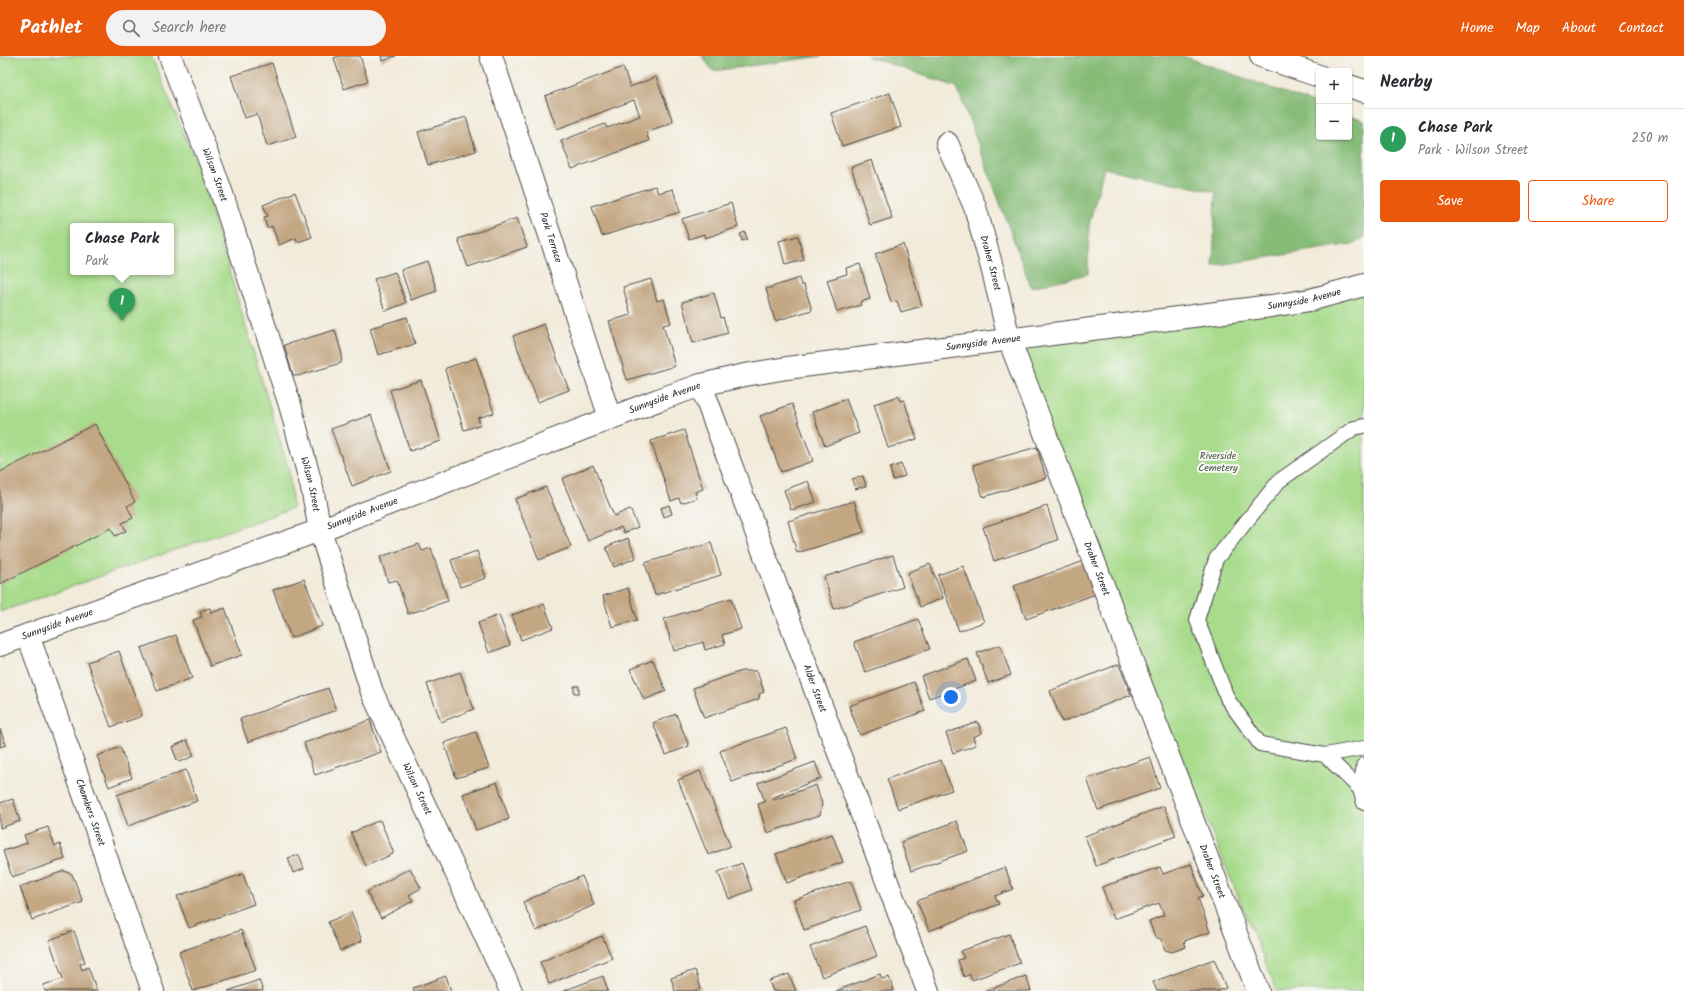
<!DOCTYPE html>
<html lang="en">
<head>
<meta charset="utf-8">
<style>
	body { margin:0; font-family:Kalam,sans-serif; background:#f2f2f3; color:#2b2b33 }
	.controls { position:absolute; right:12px; top:12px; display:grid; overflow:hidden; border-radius:4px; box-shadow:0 1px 3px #0004 }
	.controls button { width:36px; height:36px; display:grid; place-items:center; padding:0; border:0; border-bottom:1px solid #e1e1e2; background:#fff; color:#2b2b33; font:20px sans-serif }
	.you { position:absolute; left:951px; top:641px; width:14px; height:14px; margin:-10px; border:3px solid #fff; border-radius:50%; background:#1a73e8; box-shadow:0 0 0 6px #1a73e833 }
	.badge { display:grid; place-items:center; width:26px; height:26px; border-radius:50%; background:#ea580c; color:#fff; font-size:13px; font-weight:700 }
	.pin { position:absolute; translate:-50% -33px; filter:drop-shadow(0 1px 2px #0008) }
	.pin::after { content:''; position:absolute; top:21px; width:14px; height:12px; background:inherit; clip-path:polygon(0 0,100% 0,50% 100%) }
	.popup { position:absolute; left:70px; top:167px; width:104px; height:52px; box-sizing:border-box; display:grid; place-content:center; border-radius:4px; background:#fff; filter:drop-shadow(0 1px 3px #0005); font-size:13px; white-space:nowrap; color:#7c7c81 }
	.popup b { font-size:15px; color:#2b2b33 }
	.popup::after { content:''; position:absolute; left:50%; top:100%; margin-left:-8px; border:8px solid transparent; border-top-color:#fff }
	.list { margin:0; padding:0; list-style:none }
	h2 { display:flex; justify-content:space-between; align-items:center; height:52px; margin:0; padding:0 16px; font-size:17px }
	h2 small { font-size:13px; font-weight:400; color:#7c7c81 }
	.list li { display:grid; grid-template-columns:26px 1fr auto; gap:12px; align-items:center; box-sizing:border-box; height:60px; padding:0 16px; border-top:1px solid #e1e1e2 }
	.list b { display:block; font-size:15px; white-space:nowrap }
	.list p { margin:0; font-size:13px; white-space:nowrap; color:#7c7c81 }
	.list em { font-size:13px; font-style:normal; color:#7c7c81 }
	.actions { display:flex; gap:8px; padding:12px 16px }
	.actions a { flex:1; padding:9px 0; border:1px solid #ea580c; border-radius:4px; text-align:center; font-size:14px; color:#ea580c }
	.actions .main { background:#ea580c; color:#fff }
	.icon { flex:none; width:22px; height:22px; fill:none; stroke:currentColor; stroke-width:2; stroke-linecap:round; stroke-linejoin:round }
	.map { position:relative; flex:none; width:1364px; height:935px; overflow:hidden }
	header { display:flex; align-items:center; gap:24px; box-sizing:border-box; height:56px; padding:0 20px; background:#ea580c; color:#fff }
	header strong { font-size:19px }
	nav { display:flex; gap:22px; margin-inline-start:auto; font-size:14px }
	.search { width:280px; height:36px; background:#f2f2f3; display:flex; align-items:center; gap:10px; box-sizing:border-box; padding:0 14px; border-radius:22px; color:#7c7c81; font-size:15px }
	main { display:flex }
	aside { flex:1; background:#fff }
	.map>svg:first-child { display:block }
	.green { fill:#a8dc8c; stroke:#6a845c; fill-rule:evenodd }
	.forest { fill:#86bc78; stroke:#587452 }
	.building { fill:#c3a682 }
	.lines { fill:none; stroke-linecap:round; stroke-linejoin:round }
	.service-casing { stroke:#494845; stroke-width:16 }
	.minor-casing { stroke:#494845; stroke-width:24 }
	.tertiary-casing { stroke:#494845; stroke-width:24 }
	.motorway-casing { stroke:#494845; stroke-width:24 }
	.service { stroke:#fff; stroke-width:14 }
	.minor { stroke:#fff; stroke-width:22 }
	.tertiary { stroke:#fff; stroke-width:22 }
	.motorway { stroke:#fff; stroke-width:22 }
	.labels { text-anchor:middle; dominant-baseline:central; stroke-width:4; stroke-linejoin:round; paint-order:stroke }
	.street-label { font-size:10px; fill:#2b2b2b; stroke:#f6f6f2 }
	.park-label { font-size:10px; fill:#4a5743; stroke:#f6f6f2 }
</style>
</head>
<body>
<header>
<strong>Pathlet</strong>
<div class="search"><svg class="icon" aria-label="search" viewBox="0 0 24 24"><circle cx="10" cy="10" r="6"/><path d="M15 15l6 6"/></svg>Search here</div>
<nav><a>Home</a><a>Map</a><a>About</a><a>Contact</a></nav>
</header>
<main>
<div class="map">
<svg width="1364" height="935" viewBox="0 0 1364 935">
	<rect width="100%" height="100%" fill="#f6f6f2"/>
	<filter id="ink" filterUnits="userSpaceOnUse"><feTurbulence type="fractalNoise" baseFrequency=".025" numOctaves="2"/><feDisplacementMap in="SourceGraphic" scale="8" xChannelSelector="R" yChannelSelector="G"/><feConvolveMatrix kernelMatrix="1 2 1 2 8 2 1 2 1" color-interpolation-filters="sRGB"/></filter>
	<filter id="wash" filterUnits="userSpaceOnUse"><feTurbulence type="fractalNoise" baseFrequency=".012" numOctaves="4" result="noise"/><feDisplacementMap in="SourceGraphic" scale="16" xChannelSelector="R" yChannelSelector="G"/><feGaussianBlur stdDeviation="0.9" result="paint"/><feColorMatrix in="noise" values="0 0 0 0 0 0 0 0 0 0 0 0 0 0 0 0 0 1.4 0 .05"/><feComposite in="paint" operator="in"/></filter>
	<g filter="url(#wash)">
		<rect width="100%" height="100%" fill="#f2ebda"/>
		<path class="green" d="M 0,0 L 151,0 L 199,114 L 289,415 L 293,452 L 0,556 ZM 73,170 L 171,170 L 171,216 L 73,216 Z
			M 1364,228 L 1364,935 L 1277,935 L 1009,283 Z"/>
		<path class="forest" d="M 702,0 L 822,0 L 713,15 Z
			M 867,0 L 1183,0 L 1319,49 L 1319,81 L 1349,81 L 1349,60 L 1364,65 L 1364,182 L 1352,188 L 1213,210 L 1216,136 L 1104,112 L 1089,169 L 1088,218 L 1031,231 L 957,31 Z"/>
		<g id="blocks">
			<path class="building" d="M 339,0 L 360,0 L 368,25 L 344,33 L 334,2 Z
				M 381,0 L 396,0 L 382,5 Z
				M 272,7 L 296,81 L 267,90 L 257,58 L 245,62 L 231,20 Z
				M 623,11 L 630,31 L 656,21 L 673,66 L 646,76 L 649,85 L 572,113 L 561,85 L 605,68 L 607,72 L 640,60 L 634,44 L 557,73 L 545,40 Z
				M 890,37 L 901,71 L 842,90 L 831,57 Z
				M 466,61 L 476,95 L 428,109 L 418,76 Z
				M 872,104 L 892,162 L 870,169 L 851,111 Z
				M 655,130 L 658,137 L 673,133 L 680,156 L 602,180 L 592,150 Z
				M 295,136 L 312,181 L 298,186 L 296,182 L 279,189 L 272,170 L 267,172 L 264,161 L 268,160 L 263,149 Z
				M 731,147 L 738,171 L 705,182 L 704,178 L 689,183 L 682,163 Z
				M 517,162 L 527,191 L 468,211 L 458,183 Z
				M 745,176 L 747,183 L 742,185 L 740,178 Z
				M 798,180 L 804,204 L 785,209 L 779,185 Z
				M 903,188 L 922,250 L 901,256 L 897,245 L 891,246 L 875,198 Z
				M 427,205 L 437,235 L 411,244 L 401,214 Z
				M 860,208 L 870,243 L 860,246 L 861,249 L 837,256 L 827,224 L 847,218 L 846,212 Z
				M 395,216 L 406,247 L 385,255 L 374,223 Z
				M 799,222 L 801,229 L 804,229 L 812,254 L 775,265 L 766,233 Z
				M 651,223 L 657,245 L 664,243 L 671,267 L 663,269 L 675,310 L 627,324 L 609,265 L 631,259 L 623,231 Z
				M 714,237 L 721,262 L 723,261 L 728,277 L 693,287 L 682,246 Z
				M 407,261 L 415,288 L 378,299 L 370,272 Z
				M 544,268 L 569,334 L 538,346 L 513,280 Z
				M 335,274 L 342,299 L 341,307 L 298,320 L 293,319 L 284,289 Z
				M 476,302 L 494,357 L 478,362 L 480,369 L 464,374 L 445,314 L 446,312 Z
				M 421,324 L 441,385 L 410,395 L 390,334 Z
				M 899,340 L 900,345 L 904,344 L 917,383 L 888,392 L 874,348 Z
				M 846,343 L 859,377 L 825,390 L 812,356 Z
				M 792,348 L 813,405 L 781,416 L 760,360 Z
				M 371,359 L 391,415 L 352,430 L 331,373 Z
				M 95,368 L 135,446 L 127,450 L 133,462 L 122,467 L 126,475 L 115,480 L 111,472 L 0,528 L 0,416 Z
				M 684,374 L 703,433 L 695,436 L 697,442 L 681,447 L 679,442 L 671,445 L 651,385 Z
				M 1037,391 L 1046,422 L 983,441 L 973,409 Z
				M 901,408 L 905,420 L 893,424 L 890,412 Z
				M 593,409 L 614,460 L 630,453 L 638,471 L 624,477 L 621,471 L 588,485 L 562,423 Z
				M 863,420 L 866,430 L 855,433 L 852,423 Z
				M 808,425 L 816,446 L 791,454 L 784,434 Z
				M 546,431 L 571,491 L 539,504 L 515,443 Z
				M 854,445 L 864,476 L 797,497 L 788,465 Z
				M 669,449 L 672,458 L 664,461 L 661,452 Z
				M 1047,450 L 1058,484 L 994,505 L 983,471 Z
				M 628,482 L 636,502 L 614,511 L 606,491 Z
				M 711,487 L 721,519 L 655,539 L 645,507 Z
				M 419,488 L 422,495 L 431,492 L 448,545 L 408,558 L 397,524 L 388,526 L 380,501 Z
				M 477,495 L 486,522 L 460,531 L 451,504 Z
				M 893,499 L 903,531 L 834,553 L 824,521 Z
				M 1084,505 L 1096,538 L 1026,563 L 1014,530 Z
				M 930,508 L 943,542 L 920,551 L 908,519 L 909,516 Z
				M 963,510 L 984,566 L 959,575 L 938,519 Z
				M 304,523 L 322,570 L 291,582 L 273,534 Z
				M 628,532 L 637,564 L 612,571 L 603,540 Z
				M 731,542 L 741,573 L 722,579 L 725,588 L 705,594 L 703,586 L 674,595 L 664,563 Z
				M 544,548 L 553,572 L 521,584 L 512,559 Z
				M 210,552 L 211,557 L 225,552 L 242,599 L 210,610 L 193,564 L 202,561 L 200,555 Z
				M 499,559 L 510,589 L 489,597 L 478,567 Z
				M 918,563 L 930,593 L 865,616 L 854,586 Z
				M 176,579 L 192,622 L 157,635 L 141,592 Z
				M 1000,589 L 1011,619 L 988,627 L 977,597 Z
				M 119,595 L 142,660 L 111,671 L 87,606 Z
				M 968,603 L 976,625 L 929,642 L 921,620 Z
				M 653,604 L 666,635 L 644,644 L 630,613 Z
				M 1119,608 L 1131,639 L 1062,666 L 1050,635 Z
				M 742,615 L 757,615 L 764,636 L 759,638 L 759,643 L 704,662 L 693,632 Z
				M 460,616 L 474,653 L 441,666 L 427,628 Z
				M 914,626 L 925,655 L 860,679 L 849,650 Z
				M 574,630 L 579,630 L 579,637 L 574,637 Z
				M 328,632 L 336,654 L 248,686 L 240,663 Z
				M 676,658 L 689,690 L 666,699 L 653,667 Z
				M 370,664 L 381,696 L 315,719 L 304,687 Z
				M 978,666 L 982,677 L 973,681 L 976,689 L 953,697 L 946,677 Z
				M 786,672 L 797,703 L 732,726 L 720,695 Z
				M 0,673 L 6,689 L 0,691 Z
				M 476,676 L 489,712 L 456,722 L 444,687 Z
				M 187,684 L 194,700 L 180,706 L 177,704 L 172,691 Z
				M 120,691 L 132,722 L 109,731 L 97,700 Z
				M 1150,701 L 1160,732 L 1098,754 L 1087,723 Z
				M 941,704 L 952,734 L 898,753 L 887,723 Z
				M 815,706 L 821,722 L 772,742 L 774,744 L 816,729 L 822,748 L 820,759 L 767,777 L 758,748 L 765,746 L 758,727 Z
				M 186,714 L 197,745 L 128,770 L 117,739 Z
				M 700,715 L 730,789 L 729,791 L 708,799 L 678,724 Z
				M 497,726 L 509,763 L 476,774 L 463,738 Z
				M 13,743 L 20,765 L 0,772 L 0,747 Z
				M 1164,750 L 1176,780 L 1096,810 L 1085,780 Z
				M 380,764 L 393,795 L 393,798 L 366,810 L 351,777 Z
				M 957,765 L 968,795 L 911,815 L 901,786 Z
				M 48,771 L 55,790 L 60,788 L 65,803 L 12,821 L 3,795 L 27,787 L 24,779 Z
				M 832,778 L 843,806 L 787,827 L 776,798 Z
				M 299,799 L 304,813 L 293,817 L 288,802 Z
				M 742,807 L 752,834 L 729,843 L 718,816 Z
				M 1191,808 L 1203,840 L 1198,842 L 1210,876 L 1184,885 L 1186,891 L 1172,896 L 1165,894 L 1161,883 L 1155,881 L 1149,865 L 1164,859 L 1159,847 L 1114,863 L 1102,831 L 1160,811 L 1163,818 Z
				M 1005,811 L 1013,833 L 995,840 L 999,848 L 929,875 L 917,845 Z
				M 410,812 L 421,832 L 409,839 L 413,845 L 381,862 L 367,836 Z
				M 64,815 L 72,818 L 83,846 L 32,864 L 20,831 Z
				M 243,818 L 254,848 L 189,872 L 177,840 Z
				M 582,820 L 594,849 L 536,875 L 523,846 Z
				M 851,825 L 861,854 L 804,874 L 794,844 Z
				M 351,856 L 362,885 L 340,895 L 328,866 Z
				M 865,870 L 877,900 L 822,921 L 810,891 Z
				M 241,874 L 256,914 L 193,935 L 179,896 Z
				M 74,875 L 85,906 L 80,908 L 82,914 L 88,911 L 97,935 L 45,935 L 43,929 L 63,923 L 49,884 Z
				M 1009,878 L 1020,907 L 972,924 L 970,918 L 964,921 L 958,904 L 964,902 L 961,895 Z
				M 602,880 L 612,902 L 549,928 L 540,906 Z
				M 1214,903 L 1226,932 L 1217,935 L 1157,935 L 1153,926 Z
				M 695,914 L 701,933 L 694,935 L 675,935 L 671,922 Z
				M 789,918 L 796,935 L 773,935 L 769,925 Z
				M 880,918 L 882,923 L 889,921 L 894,935 L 836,935 Z
				M 446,920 L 451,935 L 414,935 L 413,932 Z
				M 603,920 L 608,935 L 563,935 Z
				M 1026,920 L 1031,935 L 985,935 Z
				M 259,924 L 263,935 L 228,935 Z"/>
		</g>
	</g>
	<g filter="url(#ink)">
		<use href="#blocks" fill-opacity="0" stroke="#494845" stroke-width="1"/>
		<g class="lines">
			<defs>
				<path id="service" d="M 1364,370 L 1354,372 L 1279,425 L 1216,503 L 1197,564 L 1228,644 L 1260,688 L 1325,699 L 1364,692
					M 1325,699 L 1360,733
					M 1364,709 L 1360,733 L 1364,747"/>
				<g id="minor">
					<path id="s1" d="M 170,0 L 220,132 L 290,349 L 312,432 L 320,474 L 658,344 L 701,329 L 745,319 L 787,312 L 1271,250 L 1310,244 L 1364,229"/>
					<path id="s2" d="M 491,0 L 610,362"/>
					<path id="s3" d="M 947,87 L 975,151 L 993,215 L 1009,283 L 1258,935"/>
					<path id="s4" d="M 701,329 L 928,935"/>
					<path id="s5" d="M 28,579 L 153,935"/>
				</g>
				<g id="tertiary">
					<path id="s6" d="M 0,589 L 320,474 L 372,636 L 511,935"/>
				</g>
				<path id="motorway" d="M 1261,0 L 1319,20
					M 1349,30 L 1364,35"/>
			</defs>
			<use href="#service" class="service-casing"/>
			<use href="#minor" class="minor-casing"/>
			<use href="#tertiary" class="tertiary-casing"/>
			<use href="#motorway" class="motorway-casing"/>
			<use href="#service" class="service"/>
			<use href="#minor" class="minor"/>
			<use href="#tertiary" class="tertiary"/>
			<use href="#motorway" class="motorway"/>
		</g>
	</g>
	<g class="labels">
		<g class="street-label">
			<text stroke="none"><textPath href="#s1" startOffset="127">Wilson Street</textPath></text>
			<text stroke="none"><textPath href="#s2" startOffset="191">Park Terrace</textPath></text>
			<text stroke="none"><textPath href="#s3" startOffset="128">Draher Street</textPath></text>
			<text stroke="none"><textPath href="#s1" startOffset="1515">Sunnyside Avenue</textPath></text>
			<text stroke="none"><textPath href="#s1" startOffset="1191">Sunnyside Avenue</textPath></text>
			<text stroke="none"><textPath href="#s1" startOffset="867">Sunnyside Avenue</textPath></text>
			<text stroke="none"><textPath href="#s1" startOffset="451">Wilson Street</textPath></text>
			<text stroke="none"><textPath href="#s1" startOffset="543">Sunnyside Avenue</textPath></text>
			<text stroke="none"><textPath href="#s3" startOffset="452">Draher Street</textPath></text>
			<text stroke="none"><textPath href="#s6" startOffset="61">Sunnyside Avenue</textPath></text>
			<text stroke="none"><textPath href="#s4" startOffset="324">Alder Street</textPath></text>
			<text stroke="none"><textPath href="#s6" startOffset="617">Wilson Street</textPath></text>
			<text stroke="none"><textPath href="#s5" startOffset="188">Chambers Street</textPath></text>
			<text stroke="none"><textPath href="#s3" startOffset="776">Draher Street</textPath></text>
		</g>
		<g class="park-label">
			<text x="1218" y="400">Riverside<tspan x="1218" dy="12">Cemetery</tspan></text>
		</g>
	</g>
</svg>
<div class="controls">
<button>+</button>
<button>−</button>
</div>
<div class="you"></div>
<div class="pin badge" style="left:122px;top:265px;background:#2e9e5b">1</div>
<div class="popup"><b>Chase Park</b>Park</div>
</div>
<aside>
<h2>Nearby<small></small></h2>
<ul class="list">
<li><span class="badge" style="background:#2e9e5b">1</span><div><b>Chase Park</b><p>Park · Wilson Street</p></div><em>250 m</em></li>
</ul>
<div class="actions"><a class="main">Save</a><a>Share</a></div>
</aside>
</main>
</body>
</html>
